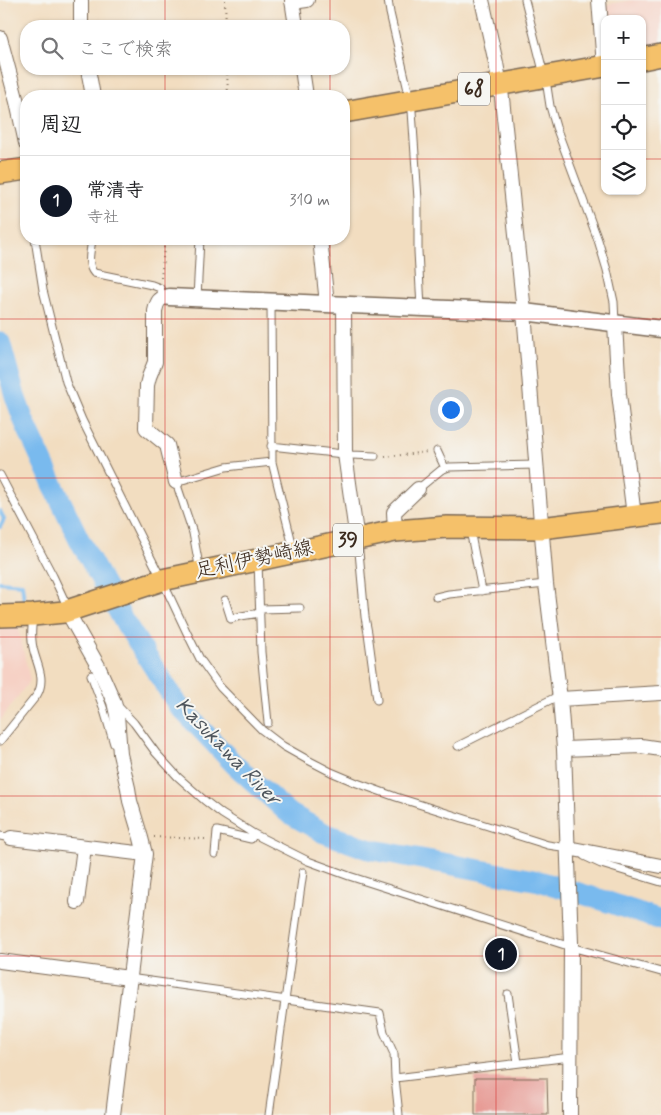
<!DOCTYPE html>
<html lang="ja">
<head>
<meta charset="utf-8">
<style>
	body { margin:0; font-family:Mynerve,"Klee One",sans-serif; background:#f6f6f6; color:#202124 }
	.controls { position:absolute; right:15px; top:15px; display:grid; overflow:hidden; border-radius:10px; box-shadow:0 1px 4px #0004 }
	.controls button { width:45px; height:45px; display:grid; place-items:center; padding:0; border:0; border-bottom:1px solid #e0e0e0; background:#fff; color:#202124; font:25px sans-serif }
	.you { position:absolute; left:450px; top:409px; width:18px; height:18px; margin:-12px; border:4px solid #fff; border-radius:50%; background:#1a73e8; box-shadow:0 0 0 8px #1a73e833 }
	.badge { display:grid; place-items:center; width:32px; height:32px; border-radius:50%; background:#111827; color:#fff; font-size:16px; font-weight:700 }
	.pin { position:absolute; translate:-50% -50%; border:2px solid #fff; box-shadow:0 1px 5px #0006 }
	.list { margin:0; padding:0; list-style:none }
	h2 { display:flex; justify-content:space-between; align-items:center; height:65px; margin:0; padding:0 20px; font-size:21px }
	h2 small { font-size:16px; font-weight:400; color:#757577 }
	.list li { display:grid; grid-template-columns:32px 1fr auto; gap:15px; align-items:center; box-sizing:border-box; height:90px; padding:0 20px; border-top:1px solid #e0e0e0 }
	.list b { display:block; font-size:19px; white-space:nowrap }
	.list p { margin:0; font-size:16px; white-space:nowrap; color:#757577 }
	.list em { font-size:16px; font-style:normal; color:#757577 }
	.icon { flex:none; width:28px; height:28px; fill:none; stroke:currentColor; stroke-width:2; stroke-linecap:round; stroke-linejoin:round }
	.map { position:relative; flex:none; width:661px; height:1115px; overflow:hidden }
	.search { position:absolute; background:#fff; box-shadow:0 1px 4px #0004; left:20px; top:20px; width:330px; height:55px; display:flex; align-items:center; gap:12px; box-sizing:border-box; padding:0 18px; border-radius:20px; color:#757577; font-size:19px }
	.panel { position:absolute; background:#fff; box-shadow:0 1px 4px #0004; left:20px; top:90px; width:330px; height:155px; border-radius:20px }
	.map>svg:first-child { display:block }
	.built { fill:#f6d1c5 }
	.lines { fill:none; stroke-linecap:round; stroke-linejoin:round }
	.stream { stroke:#79baee; stroke-width:4 }
	.river { stroke:#79baee; stroke-width:21 }
	.building { fill:#e79c96 }
	.service-casing { stroke:#7b6957; stroke-width:9 }
	.minor-casing { stroke:#7b6957; stroke-width:16 }
	.tertiary-casing { stroke:#7b6957; stroke-width:19 }
	.primary-casing { stroke:#7b6957; stroke-width:24 }
	.path { stroke:#7b6957; stroke-width:2; stroke-dasharray:1 4; stroke-linecap:butt }
	.service { stroke:#fff; stroke-width:7 }
	.minor { stroke:#fff; stroke-width:14 }
	.tertiary { stroke:#fff; stroke-width:16 }
	.primary { stroke:#f5c16b; stroke-width:21 }
	.grid { fill:none; stroke:#d62828; stroke-width:1; stroke-opacity:0.55 }
	.labels { text-anchor:middle; dominant-baseline:central; stroke-width:4; stroke-linejoin:round; paint-order:stroke }
	.shield { fill:#f6f6f2; stroke:#73675e; stroke-width:1 }
	.shield-label { font-size:19px; font-weight:bold; fill:#3b2a1e }
	.street-label { font-size:20px; fill:#3b2a1e; stroke:#f6f6f2 }
	.water-label { font-size:21px; font-style:italic; fill:#4e555c; stroke:#f6f6f2 }
</style>
</head>
<body>
<div class="map">
<svg width="661" height="1115" viewBox="0 0 661 1115">
	<rect width="100%" height="100%" fill="#f6f6f2"/>
	<filter id="ink" filterUnits="userSpaceOnUse"><feTurbulence type="fractalNoise" baseFrequency=".02" numOctaves="2"/><feDisplacementMap in="SourceGraphic" scale="10" xChannelSelector="R" yChannelSelector="G"/><feConvolveMatrix kernelMatrix="1 2 1 2 8 2 1 2 1" color-interpolation-filters="sRGB"/></filter>
	<filter id="wash" filterUnits="userSpaceOnUse"><feTurbulence type="fractalNoise" baseFrequency=".0096" numOctaves="4" result="noise"/><feDisplacementMap in="SourceGraphic" scale="20" xChannelSelector="R" yChannelSelector="G"/><feGaussianBlur stdDeviation="1.12" result="paint"/><feColorMatrix in="noise" values="0 0 0 0 0 0 0 0 0 0 0 0 0 0 0 0 0 1.4 0 .05"/><feComposite in="paint" operator="in"/></filter>
	<g filter="url(#wash)">
		<rect width="100%" height="100%" fill="#f2ddc0"/>
		<path class="built" d="M 633,0 L 661,0 L 661,46 L 642,49 L 642,19 L 605,19 L 602,5 Z
			M 17,622 L 30,680 L 0,721 L 0,623 Z"/>
		<g class="lines">
			<path class="stream" d="M 0,511 L 4,519 L 0,527
				M 0,582 L 22,584 L 25,609"/>
			<path class="river" d="M 0,342 L 15,396 L 24,421 L 56,491 L 79,539 L 122,618 L 178,705 L 235,765 L 287,812 L 324,833 L 368,849 L 539,881 L 599,899 L 661,920"/>
		</g>
		<g id="blocks">
			<path class="building" d="M 509,946 L 510,961 L 494,962 L 493,947 Z
				M 475,1078 L 547,1078 L 548,1115 L 475,1115 Z"/>
		</g>
	</g>
	<g filter="url(#ink)">
		<use href="#blocks" fill-opacity="0" stroke="#7b6957" stroke-width="1"/>
		<g class="lines">
			<defs>
				<path id="service" d="M 388,0 L 390,13 L 410,99 L 412,111 L 418,199 L 418,251 L 421,308
					M 525,0 L 544,75
					M 546,80 L 550,106 L 556,127 L 598,240 L 607,270 L 614,302 L 615,323
					M 35,239 L 43,290 L 66,382 L 82,420 L 162,580 L 187,633 L 200,659 L 220,687 L 262,730 L 283,746 L 306,759 L 331,772 L 357,783 L 396,797 L 548,845 L 568,848
					M 92,239 C 91,250 86,264 94,273 L 152,285 L 160,288 L 163,297
					M 197,298 L 200,239
					M 271,302 L 272,462 L 294,551
					M 271,446 L 352,455 L 375,456
					M 437,451 L 445,468
					M 0,475 L 53,576 L 68,608
					M 418,489 L 441,470 L 449,467 L 536,465
					M 470,530 L 482,591
					M 358,541 L 365,617 L 368,633 L 377,700
					M 258,561 L 261,652 L 268,723
					M 200,571 L 193,533 L 176,482 L 226,467 L 272,462
					M 436,597 L 449,594 L 546,584
					M 225,600 L 231,619 L 241,616 L 260,613
					M 260,609 L 300,608
					M 91,675 L 103,707 L 114,744
					M 118,706 L 134,723 L 156,753 L 178,777 L 204,800 L 222,814 L 254,834 L 308,861 L 349,876 L 571,947 L 661,972
					M 0,741 L 37,695 C 48,676 33,660 32,641 C 31,633 32,625 33,617
					M 458,746 L 560,695
					M 0,836 L 11,838
					M 215,854 L 217,831 L 251,839 L 254,834
					M 584,856 L 601,864 L 661,882
					M 129,978 L 380,1013 L 384,1032 L 394,1054 L 395,1078 L 399,1115
					M 508,994 L 518,1063
					M 395,1078 L 571,1057
					M 269,1115 L 303,872"/>
				<path id="minor" d="M 292,0 L 296,26
					M 482,0 L 496,63 L 502,98 L 524,312 L 546,584 L 560,699 L 564,749 L 571,943 L 570,1115
					M 599,0 L 604,66
					M 292,2 L 307,0
					M 81,26 L 81,0
					M 0,38 L 17,102 L 26,143
					M 88,69 L 93,96
					M 302,69 L 306,96
					M 320,239 L 326,294 L 326,304
					M 169,297 C 159,297 157,302 155,311 L 155,362 L 149,377 L 147,385 L 146,428 L 167,445 L 176,482
					M 344,305 L 345,454 L 355,526 L 358,538
					M 615,324 L 619,394 L 634,516
					M 395,531 L 394,512 L 418,489
					M 69,610 L 72,620 L 98,666 L 114,702 L 117,715 L 120,754 L 128,788 L 130,801 L 141,838 L 145,854 L 113,1115
					M 560,699 L 661,693
					M 564,749 L 641,746 L 661,749
					M 11,838 L 145,854
					M 568,848 L 661,866
					M 77,902 L 84,847
					M 0,961 L 129,978"/>
				<path id="tertiary" d="M 169,297 L 326,304 L 524,312 L 661,329"/>
				<path id="primary" d="M 642,59 L 661,55
					M 344,112 L 605,66
					M 0,173 L 26,169
					M 0,616 L 33,615 L 64,612 L 162,580 L 395,531 L 447,527 L 541,528 L 661,513"/>
			</defs>
			<use href="#service" class="service-casing"/>
			<use href="#minor" class="minor-casing"/>
			<use href="#tertiary" class="tertiary-casing"/>
			<use href="#primary" class="primary-casing"/>
			<path class="path" d="M 225,0 L 226,26
				M 227,69 L 228,96
				M 161,278 L 165,239
				M 385,457 L 427,452
				M 154,837 L 207,839"/>
			<use href="#service" class="service"/>
			<use href="#minor" class="minor"/>
			<use href="#tertiary" class="tertiary"/>
			<use href="#primary" class="primary"/>
		</g>
	</g>
	<path class="grid" d="M 165,0 L 165,26M 330,0 L 330,26M 496,0 L 496,1115M 165,69 L 165,96M 330,69 L 330,96M 0,159 L 26,159M 344,159 L 605,159M 642,159 L 661,159M 165,239 L 165,1115M 330,239 L 330,1115M 0,319 L 661,319M 0,478 L 661,478M 0,637 L 661,637M 0,796 L 661,796M 0,956 L 661,956"/>
	<g class="labels">
		<g class="shield">
			<rect x="458" y="72.5" width="32" height="33" rx="4"/>
			<rect x="333" y="523.5" width="30" height="33" rx="4"/>
		</g>
		<g class="shield-label">
			<text x="474" y="89">68</text>
			<text x="348" y="540">39</text>
		</g>
		<g class="street-label">
			<text transform="translate(254 560) rotate(-12)">足利伊勢崎線</text>
		</g>
		<g class="water-label">
			<text transform="translate(228 752) rotate(46)">Kasukawa River</text>
		</g>
	</g>
</svg>
<div class="controls">
<button>+</button>
<button>−</button>
<button><svg class="icon" aria-label="locate" viewBox="0 0 24 24"><circle cx="12" cy="12" r="6"/><path d="M12 2v4M12 18v4M2 12h4M18 12h4"/></svg></button>
<button><svg class="icon" aria-label="layers" viewBox="0 0 24 24"><path d="M12 4l9 5-9 5-9-5zM3 14l9 5 9-5"/></svg></button>
</div>
<div class="you"></div>
<div class="pin badge" style="left:501px;top:954px">1</div>
<div class="search"><svg class="icon" aria-label="search" viewBox="0 0 24 24"><circle cx="10" cy="10" r="6"/><path d="M15 15l6 6"/></svg>ここで検索</div>
<section class="panel">
<h2>周辺<small></small></h2>
<ul class="list">
<li><span class="badge">1</span><div><b>常清寺</b><p>寺社</p></div><em>310 m</em></li>
</ul>
</section>
</div>
</body>
</html>
